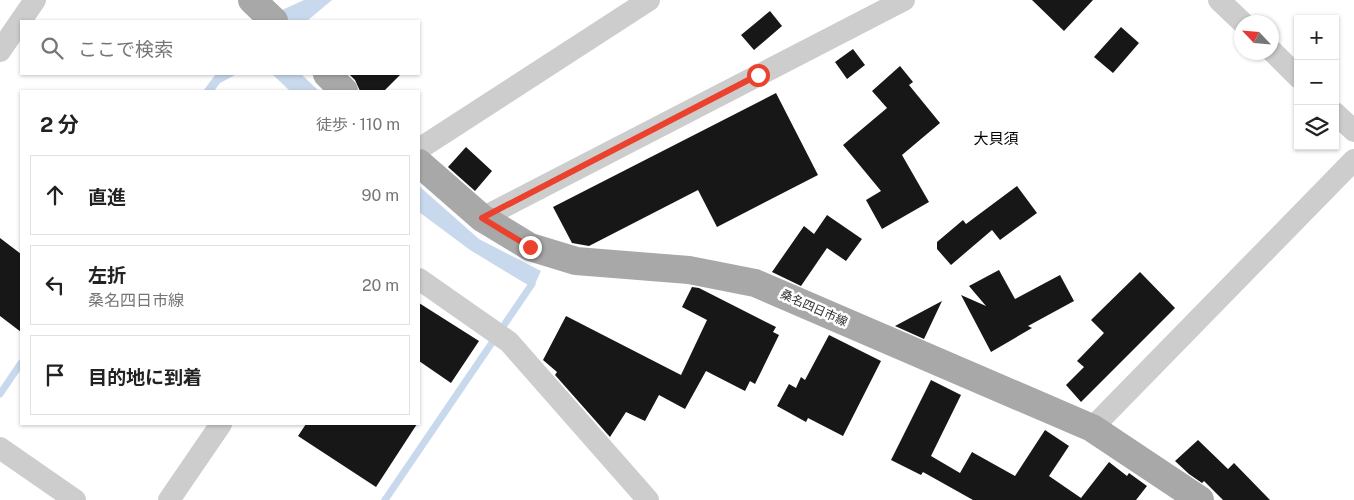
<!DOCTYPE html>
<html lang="ja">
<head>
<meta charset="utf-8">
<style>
	body { margin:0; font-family:"Public Sans","Noto Sans JP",sans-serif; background:#f2f2f2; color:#222 }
	.controls { position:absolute; right:15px; top:15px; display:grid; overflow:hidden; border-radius:0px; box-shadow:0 1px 4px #0004 }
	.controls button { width:45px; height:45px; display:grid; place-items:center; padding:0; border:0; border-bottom:1px solid #e0e0e0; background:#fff; color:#222; font:25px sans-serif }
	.compass { position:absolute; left:1234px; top:15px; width:45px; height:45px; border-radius:50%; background:#fff; box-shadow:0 1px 4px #0004; rotate:296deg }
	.stop { position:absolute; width:15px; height:15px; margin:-11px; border:4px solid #eb422d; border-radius:50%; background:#fff }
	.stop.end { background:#eb422d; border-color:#fff; box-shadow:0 1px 5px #0008 }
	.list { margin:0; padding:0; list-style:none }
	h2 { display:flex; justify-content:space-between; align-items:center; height:65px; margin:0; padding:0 20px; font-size:21px }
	h2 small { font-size:16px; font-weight:400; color:#767676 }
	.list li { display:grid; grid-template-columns:32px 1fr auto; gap:15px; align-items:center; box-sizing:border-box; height:80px; margin:0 10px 10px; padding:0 10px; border:1px solid #e0e0e0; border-radius:0px }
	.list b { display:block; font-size:19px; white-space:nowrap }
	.list p { margin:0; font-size:16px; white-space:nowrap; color:#767676 }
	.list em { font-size:16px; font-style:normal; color:#767676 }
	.icon { flex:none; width:28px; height:28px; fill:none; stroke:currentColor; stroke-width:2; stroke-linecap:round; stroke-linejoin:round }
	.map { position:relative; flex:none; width:1354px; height:500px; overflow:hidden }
	.search { position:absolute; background:#fff; box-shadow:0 1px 4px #0004; left:20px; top:20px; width:400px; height:55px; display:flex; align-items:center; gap:12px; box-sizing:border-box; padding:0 18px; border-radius:0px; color:#767676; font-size:19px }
	.panel { position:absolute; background:#fff; box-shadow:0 1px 4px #0004; left:20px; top:90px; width:400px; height:335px; border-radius:0px }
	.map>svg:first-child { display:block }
	.water { fill:#c9d9ed }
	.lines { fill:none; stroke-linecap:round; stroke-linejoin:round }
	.stream { stroke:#c9d9ed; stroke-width:7 }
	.building { fill:#171717 }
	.minor { stroke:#cdcdcd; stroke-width:22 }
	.major { stroke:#a8a8a8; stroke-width:28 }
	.route { stroke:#eb422d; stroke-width:6 }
	.labels { text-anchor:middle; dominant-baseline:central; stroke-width:5; stroke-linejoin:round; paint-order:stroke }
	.street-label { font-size:12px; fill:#303030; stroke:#fff }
	.quarter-label { font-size:15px; fill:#000; stroke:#fff }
</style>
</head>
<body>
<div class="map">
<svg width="1354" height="500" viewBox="0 0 1354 500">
	<rect width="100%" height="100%" fill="#fff"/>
	<path class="water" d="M 304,0 L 332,0 L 307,21 L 265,21 L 271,15 Z
		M 216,74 L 237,74 L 220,83 L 214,91 L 203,91 Z
		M 272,74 L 301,74 L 319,91 L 290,91 Z
		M 419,186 L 479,239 L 541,271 L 533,288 L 470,250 L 419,212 Z"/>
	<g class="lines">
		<path class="stream" d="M 0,394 L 21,363
			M 385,500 L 532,284"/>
	</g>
	<path class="building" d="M 1032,0 L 1093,0 L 1064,31 Z
		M 770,11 L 782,26 L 754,50 L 741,35 Z
		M 1121,27 L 1139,43 L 1113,73 L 1094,57 Z
		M 853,49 L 865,65 L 847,79 L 835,62 Z
		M 900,66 L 913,82 L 909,85 L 940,123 L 902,155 L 929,202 L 882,229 L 866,200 L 881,191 L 843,145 L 887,108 L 872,91 Z
		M 349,74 L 401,74 L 384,91 L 360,91 L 355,80 Z
		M 776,93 L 818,175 L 717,227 L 698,190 L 589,246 L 572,243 L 553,207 Z
		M 466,147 L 492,171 L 475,191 L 448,167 Z
		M 1017,186 L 1037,213 L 1000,240 L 992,230 L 951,265 L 937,249 L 937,242 L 963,220 L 966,224 Z
		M 827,215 L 862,239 L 846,261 L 827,248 L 801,286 L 772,272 L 804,226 L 814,234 Z
		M 0,238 L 21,254 L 21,332 L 0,316 Z
		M 999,270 L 1015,299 L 1060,275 L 1074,301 L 1028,326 L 1032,328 L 991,352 L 961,295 L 986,306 L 969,286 Z
		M 1140,272 L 1175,308 L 1081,402 L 1066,385 L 1084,367 L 1077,361 L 1104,333 L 1091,320 Z
		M 692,287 L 699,288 L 776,327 L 773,332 L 779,335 L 755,384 L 750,381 L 745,391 L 706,371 L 685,409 L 659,395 L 645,421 L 626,412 L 610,437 L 555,375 L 557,372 L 543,360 L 566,316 L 681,375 L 707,320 L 682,307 Z
		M 942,301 L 924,339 L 895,326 Z
		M 419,303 L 479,341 L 451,383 L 419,361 Z
		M 829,335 L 881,361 L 843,436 L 808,418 L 806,422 L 777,406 L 789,384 L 796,388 L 801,377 L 805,380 Z
		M 931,380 L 961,395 L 931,456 L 960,473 L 972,452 L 1015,476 L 1045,430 L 1069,446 L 1049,476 L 1081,498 L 1109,462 L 1127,476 L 1129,473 L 1147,486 L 1136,500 L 973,500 L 923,472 L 921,475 L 891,460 Z
		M 306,424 L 417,424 L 376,487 L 298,436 Z
		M 1198,440 L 1228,469 L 1234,463 L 1270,500 L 1223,500 L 1204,481 L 1202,483 L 1189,474 L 1175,461 Z"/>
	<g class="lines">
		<path class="minor" d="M 1219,0 L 1242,22
			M 0,51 L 35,0
			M 1272,51 L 1298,77
			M 1335,113 L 1354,131
			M 419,149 L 649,0
			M 482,218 L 904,0
			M 419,279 L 509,342 L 648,500
			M 1092,428 L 1354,160
			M 0,448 L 75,500
			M 169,500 L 221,424"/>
		<path class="major" d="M 252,0 L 274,21
			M 327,74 L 344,91
			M 419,163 L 482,218 L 530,247 L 576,261 L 689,270 L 755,283 L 1092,428 L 1200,500"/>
	</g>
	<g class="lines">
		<path class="route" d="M 530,247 L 482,218 L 758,75"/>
	</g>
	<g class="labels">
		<g class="street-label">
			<text transform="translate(814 308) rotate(24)">桑名四日市線</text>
		</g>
		<g class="quarter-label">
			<text x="996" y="138">大貝須</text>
		</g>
	</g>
</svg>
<div class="controls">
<button>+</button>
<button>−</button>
<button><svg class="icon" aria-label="layers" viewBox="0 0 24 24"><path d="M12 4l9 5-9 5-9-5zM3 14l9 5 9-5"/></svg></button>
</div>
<svg class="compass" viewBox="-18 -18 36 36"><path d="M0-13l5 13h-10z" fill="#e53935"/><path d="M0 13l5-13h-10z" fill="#767676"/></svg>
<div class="stop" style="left:758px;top:75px"></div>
<div class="stop end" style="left:530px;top:247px"></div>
<div class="search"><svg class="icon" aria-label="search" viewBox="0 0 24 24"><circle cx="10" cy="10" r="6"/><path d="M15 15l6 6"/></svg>ここで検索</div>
<section class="panel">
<h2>2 分<small>徒歩 · 110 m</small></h2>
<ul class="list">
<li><svg class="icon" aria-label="ahead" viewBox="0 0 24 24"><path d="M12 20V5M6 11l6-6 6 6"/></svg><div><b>直進</b></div><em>90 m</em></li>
<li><svg class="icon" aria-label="left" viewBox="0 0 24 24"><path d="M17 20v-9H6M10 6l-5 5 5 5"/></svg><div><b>左折</b><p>桑名四日市線</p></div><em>20 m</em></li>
<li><svg class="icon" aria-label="arrive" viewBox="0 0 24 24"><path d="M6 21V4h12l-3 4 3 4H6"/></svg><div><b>目的地に到着</b></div></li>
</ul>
</section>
</div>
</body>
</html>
